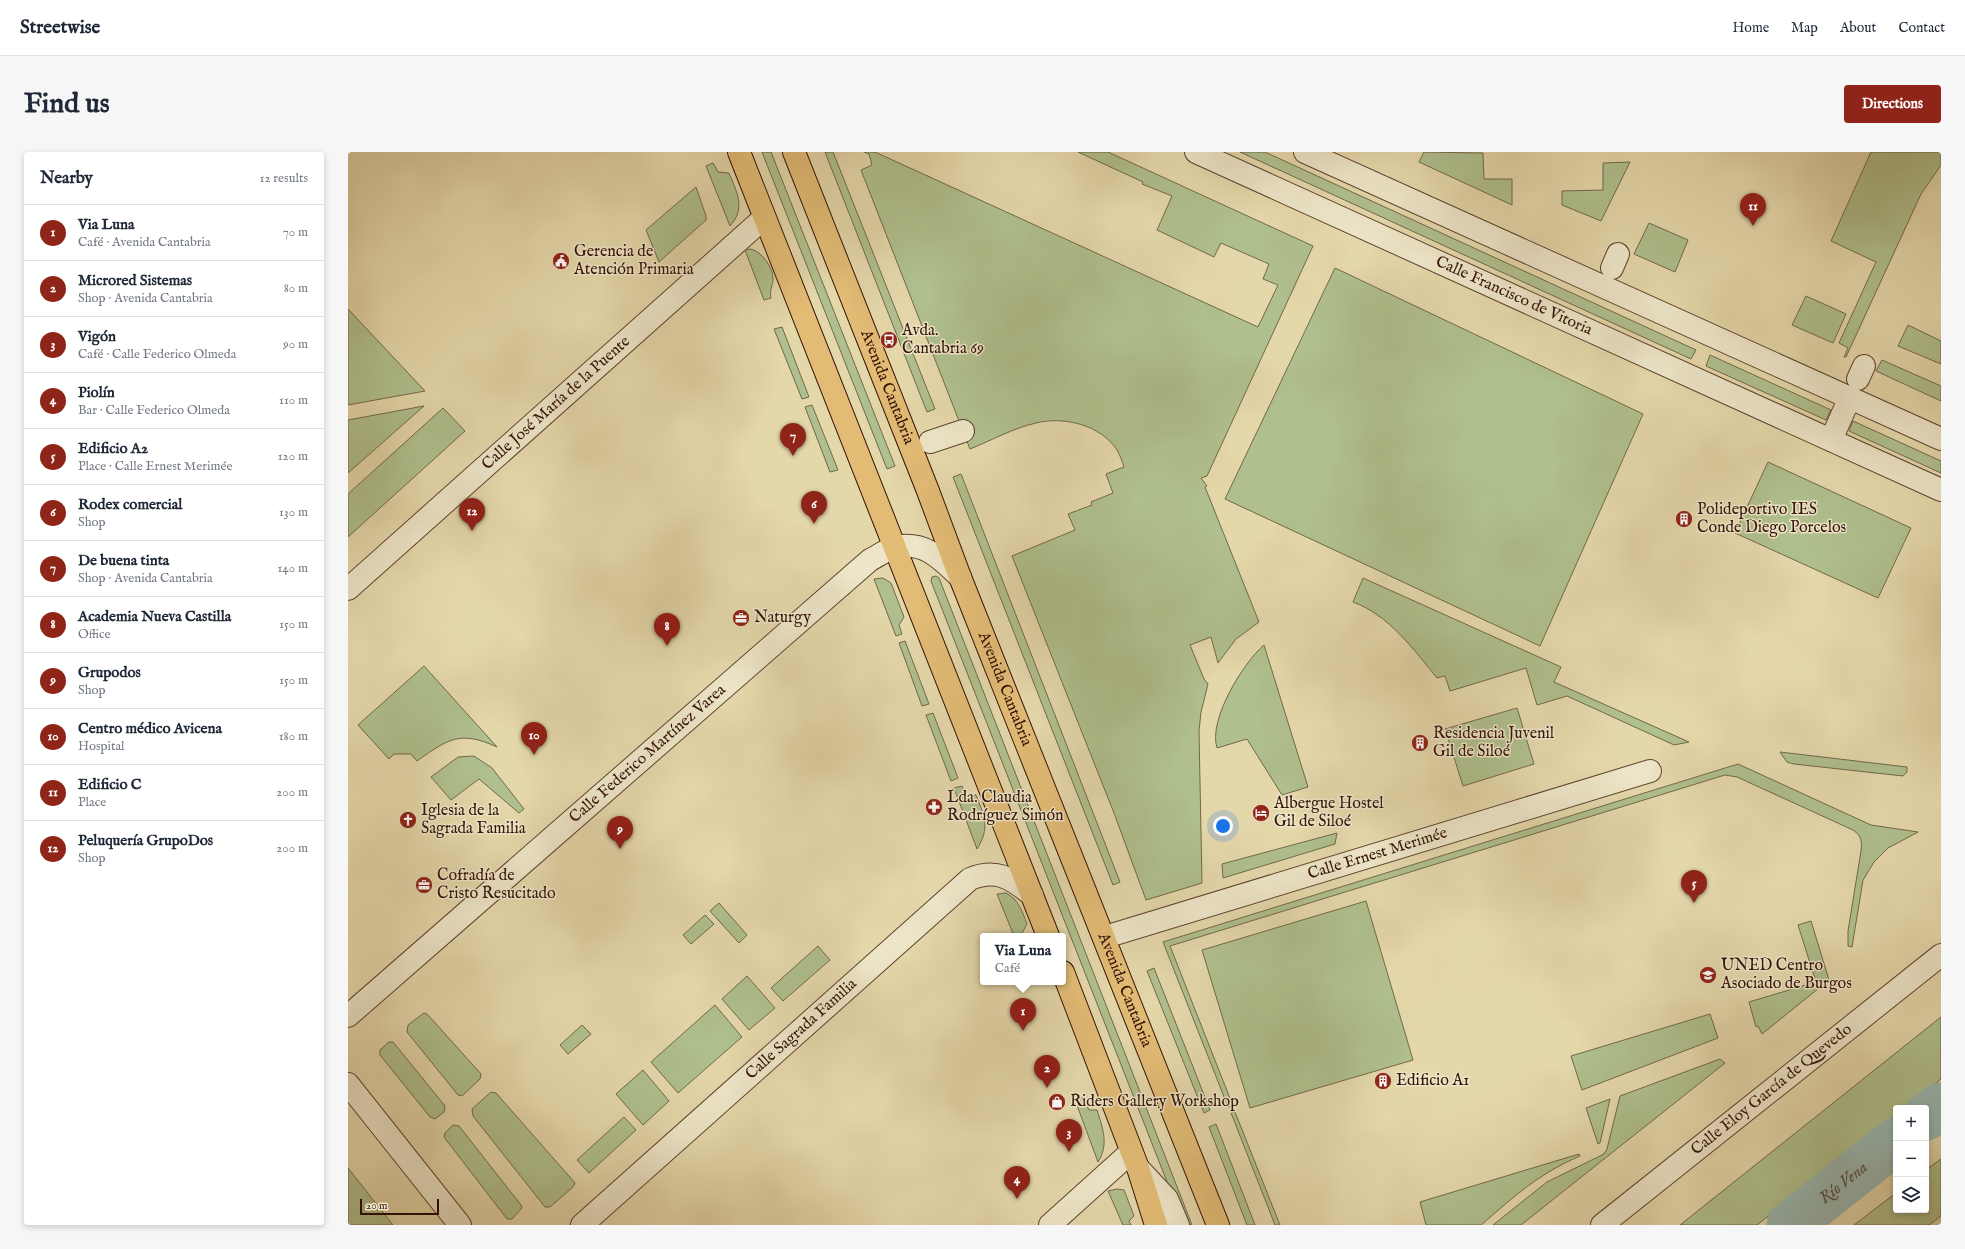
<!DOCTYPE html>
<html lang="en">
<head>
<meta charset="utf-8">
<style>
	body { margin:0; font-family:"IM FELL English",serif; background:#f6f6f7; color:#1f2937 }
	.controls { position:absolute; right:12px; bottom:12px; display:grid; overflow:hidden; border-radius:4px; box-shadow:0 2px 6px #0003 }
	.controls button { width:36px; height:36px; display:grid; place-items:center; padding:0; border:0; border-bottom:1px solid #e0e1e3; background:#fff; color:#1f2937; font:20px sans-serif }
	.scale { position:absolute; left:12px; bottom:10px; width:79px; box-sizing:border-box; padding-left:4px; border:2px solid #341206; border-top:0; font-size:11px; line-height:14px; white-space:nowrap; color:#341206; -webkit-text-stroke:3px #ede5c8; paint-order:stroke }
	.you { position:absolute; left:875px; top:674px; width:14px; height:14px; margin:-10px; border:3px solid #fff; border-radius:50%; background:#1a73e8; box-shadow:0 0 0 6px #1a73e833 }
	.badge { display:grid; place-items:center; width:26px; height:26px; border-radius:50%; background:#8f2418; color:#fff; font-size:13px; font-weight:700 }
	.pin { position:absolute; translate:-50% -33px; filter:drop-shadow(0 1px 2px #0008) }
	.pin::after { content:''; position:absolute; top:21px; width:14px; height:12px; background:inherit; clip-path:polygon(0 0,100% 0,50% 100%) }
	.popup { position:absolute; left:632px; top:781px; width:86px; height:52px; box-sizing:border-box; display:grid; place-content:center; border-radius:4px; background:#fff; filter:drop-shadow(0 1px 3px #0005); font-size:13px; white-space:nowrap; color:#747a83 }
	.popup b { font-size:15px; color:#1f2937 }
	.popup::after { content:''; position:absolute; left:50%; top:100%; margin-left:-8px; border:8px solid transparent; border-top-color:#fff }
	.list { margin:0; padding:0; list-style:none }
	h2 { display:flex; justify-content:space-between; align-items:center; height:52px; margin:0; padding:0 16px; font-size:17px }
	h2 small { font-size:13px; font-weight:400; color:#747a83 }
	.list li { display:grid; grid-template-columns:26px 1fr auto; gap:12px; align-items:center; box-sizing:border-box; height:56px; padding:0 16px; border-top:1px solid #e0e1e3 }
	.list b { display:block; font-size:15px; white-space:nowrap }
	.list p { margin:0; font-size:13px; white-space:nowrap; color:#747a83 }
	.list em { font-size:13px; font-style:normal; color:#747a83 }
	.icon { flex:none; width:22px; height:22px; fill:none; stroke:currentColor; stroke-width:2; stroke-linecap:round; stroke-linejoin:round }
	.map { position:relative; flex:none; width:1593px; height:1073px; overflow:hidden; border-radius:4px }
	header { display:flex; align-items:center; gap:24px; box-sizing:border-box; height:56px; padding:0 20px; background:#fff; border-bottom:1px solid #e0e1e3 }
	header strong { font-size:19px }
	nav { display:flex; gap:22px; margin-inline-start:auto; font-size:14px }
	.intro { display:flex; align-items:center; justify-content:space-between; box-sizing:border-box; height:96px; padding:0 24px }
	h1 { margin:0; font-size:28px }
	.button { padding:10px 18px; border-radius:4px; background:#8f2418; color:#fff; font-size:14px; font-weight:700 }
	main { display:flex; gap:24px; padding:0 24px }
	aside { flex:1; background:#fff; border-radius:4px; box-shadow:0 2px 6px #0003 }
	.map>svg:first-child { display:block }
	.green { fill:#afbf8d; stroke:#72684a }
	.lines { fill:none; stroke-linecap:round; stroke-linejoin:round }
	.river { stroke:#98b8b2; stroke-width:47 }
	.minor-casing { stroke:#60432f; stroke-width:24 }
	.primary-casing { stroke:#341206; stroke-width:24 }
	.minor { stroke:#ede5c8; stroke-width:22 }
	.primary { stroke:#e2bc75; stroke-width:22 }
	.labels { text-anchor:middle; dominant-baseline:central; stroke-width:3; stroke-linejoin:round; paint-order:stroke }
	.poi-label { font-size:16px; fill:#341206; stroke:#ede5c8; text-anchor:start }
	.street-label { font-size:16px; fill:#341206; stroke:#ede5c8 }
	.water-label { font-size:17px; font-style:italic; fill:#574c42; stroke:#ede5c8 }
</style>
</head>
<body>
<header>
<strong>Streetwise</strong>
<nav><a>Home</a><a>Map</a><a>About</a><a>Contact</a></nav>
</header>
<div class="intro"><h1>Find us</h1><a class="button">Directions</a></div>
<main>
<aside>
<h2>Nearby<small>12 results</small></h2>
<ul class="list">
<li><span class="badge">1</span><div><b>Via Luna</b><p>Café · Avenida Cantabria</p></div><em>70 m</em></li>
<li><span class="badge">2</span><div><b>Microred Sistemas</b><p>Shop · Avenida Cantabria</p></div><em>80 m</em></li>
<li><span class="badge">3</span><div><b>Vigón</b><p>Café · Calle Federico Olmeda</p></div><em>90 m</em></li>
<li><span class="badge">4</span><div><b>Piolín</b><p>Bar · Calle Federico Olmeda</p></div><em>110 m</em></li>
<li><span class="badge">5</span><div><b>Edificio A2</b><p>Place · Calle Ernest Merimée</p></div><em>120 m</em></li>
<li><span class="badge">6</span><div><b>Rodex comercial</b><p>Shop</p></div><em>130 m</em></li>
<li><span class="badge">7</span><div><b>De buena tinta</b><p>Shop · Avenida Cantabria</p></div><em>140 m</em></li>
<li><span class="badge">8</span><div><b>Academia Nueva Castilla</b><p>Office</p></div><em>150 m</em></li>
<li><span class="badge">9</span><div><b>Grupodos</b><p>Shop</p></div><em>150 m</em></li>
<li><span class="badge">10</span><div><b>Centro médico Avicena</b><p>Hospital</p></div><em>180 m</em></li>
<li><span class="badge">11</span><div><b>Edificio C</b><p>Place</p></div><em>200 m</em></li>
<li><span class="badge">12</span><div><b>Peluquería GrupoDos</b><p>Shop</p></div><em>200 m</em></li>
</ul>
</aside>
<div class="map">
<svg width="1593" height="1073" viewBox="0 0 1593 1073">
	<rect width="100%" height="100%" fill="#e4d7aa"/>
	<filter id="stains"><feTurbulence type="fractalNoise" baseFrequency=".005" numOctaves="4"/><feColorMatrix values="0 0 0 0 .2 0 0 0 0 .09 0 0 0 0 .02 0 0 0 .5 -.17"/></filter>
	<radialGradient id="worn" r=".72"><stop offset=".6" stop-color="#630" stop-opacity="0"/><stop offset="1" stop-color="#630" stop-opacity=".3"/></radialGradient>
	<path class="green" d="M 414,0 L 423,0 L 547,314 L 539,317 Z
		M 477,0 L 485,0 L 587,257 L 579,260 Z
		M 516,0 L 527,0 L 910,175 L 930,133 L 915,127 L 921,112 L 873,91 L 866,105 L 809,78 L 824,44 L 794,32 L 795,30 L 730,0 L 760,0 L 965,94 L 859,324 L 853,326 L 859,334 L 857,335 L 911,470 L 888,487 L 870,511 L 863,485 L 842,493 L 856,527 L 860,532 L 853,560 L 851,579 L 854,731 L 798,748 L 766,661 L 664,404 L 727,378 L 720,362 L 744,353 L 743,350 L 765,341 L 758,322 L 776,315 C 774,309 772,303 769,298 C 753,273 716,264 688,271 C 666,276 644,288 622,297 L 513,18 L 524,13 L 521,2 Z
		M 892,0 L 917,0 L 1348,198 L 1343,207 Z
		M 1076,0 L 1135,1 L 1136,27 L 1164,27 L 1164,53 L 1071,10 Z
		M 1523,0 L 1593,0 L 1593,13 L 1573,42 L 1498,205 L 1496,205 L 1500,196 L 1491,191 L 1528,110 L 1483,89 Z
		M 1282,10 L 1253,69 L 1214,53 L 1214,39 L 1255,38 L 1255,11 Z
		M 365,11 L 370,20 L 381,21 C 389,40 398,57 382,74 L 358,14 Z
		M 348,35 L 358,64 L 358,68 L 311,110 L 298,78 Z
		M 1301,71 L 1340,88 L 1327,120 L 1286,102 Z
		M 403,97 C 414,100 425,115 425,127 C 425,134 421,138 423,146 L 416,148 L 397,98 Z
		M 987,116 L 1295,262 L 1192,494 L 877,347 Z
		M 1458,144 L 1498,162 L 1485,191 L 1444,173 Z
		M 0,157 L 77,239 L 0,253 Z
		M 1560,173 L 1593,189 L 1593,212 L 1550,194 Z
		M 434,175 L 461,245 L 454,247 L 426,177 Z
		M 1362,203 L 1483,258 L 1478,268 L 1358,214 Z
		M 1534,208 L 1593,234 L 1593,249 L 1528,219 Z
		M 464,253 L 490,318 L 482,320 L 457,255 Z
		M 76,254 L 0,321 L 0,268 Z
		M 95,256 L 117,279 L 0,385 L 0,342 Z
		M 1505,269 L 1593,309 L 1593,321 L 1501,279 Z
		M 1420,310 L 1563,376 L 1530,446 L 1387,381 Z
		M 613,322 L 772,730 L 765,733 L 605,325 Z
		M 588,424 L 591,426 L 844,1073 L 836,1073 L 583,429 L 584,425 Z
		M 535,426 L 543,431 L 556,465 L 551,473 L 554,482 L 548,484 L 526,427 Z
		M 1015,426 L 1213,515 L 1206,530 L 1341,590 L 1326,593 L 1219,544 L 1189,553 L 1178,516 L 1102,539 L 1097,524 L 1089,526 C 1066,498 1041,463 1005,450 Z
		M 557,489 L 581,552 L 574,554 L 551,491 Z
		M 916,493 L 960,635 L 934,643 L 899,587 L 869,596 C 860,568 895,511 916,493 Z
		M 76,514 L 149,595 C 112,578 100,587 69,609 L 63,602 L 46,602 L 41,607 L 10,573 Z
		M 1169,556 L 1186,612 L 1115,634 L 1097,577 Z
		M 585,561 L 610,626 L 603,629 L 578,563 Z
		M 1432,600 L 1559,615 L 1559,620 L 1555,624 L 1446,612 L 1439,610 Z
		M 126,604 L 144,616 L 176,657 L 171,661 L 131,627 L 103,648 L 83,625 L 110,605 Z
		M 1390,612 L 1523,673 L 1570,680 L 1540,696 L 1526,710 L 1515,728 L 1504,795 L 1500,794 L 1500,779 L 1513,699 C 1514,690 1514,684 1505,678 L 1389,625 L 1377,623 L 822,794 L 885,954 L 880,955 L 815,790 Z
		M 614,634 L 618,644 L 628,643 C 637,665 642,676 629,697 L 606,636 Z
		M 989,681 L 987,692 L 875,726 L 874,712 Z
		M 658,741 C 671,748 674,759 679,772 L 674,781 L 666,784 L 649,742 Z
		M 1018,749 L 1065,908 L 902,956 L 854,798 Z
		M 371,751 L 399,783 L 391,791 L 362,759 Z
		M 357,763 L 366,772 L 343,792 L 335,783 Z
		M 1463,769 L 1481,828 L 1414,882 L 1410,874 L 1408,875 L 1401,850 L 1468,830 L 1450,773 Z
		M 470,794 L 482,808 L 435,849 L 423,836 Z
		M 806,816 L 862,958 L 856,961 L 799,819 Z
		M 399,824 L 427,856 L 401,878 L 374,847 Z
		M 367,853 L 394,885 L 330,941 L 303,910 Z
		M 76,861 L 79,862 L 133,922 L 132,927 L 114,944 L 110,943 L 59,880 L 60,873 Z
		M 1362,862 L 1370,886 L 1234,938 L 1223,904 Z
		M 1593,865 L 1593,927 L 1557,956 L 1548,956 L 1548,963 L 1409,1073 L 1332,1073 Z
		M 234,873 L 243,882 L 220,902 L 212,893 Z
		M 41,890 L 45,890 L 97,954 L 96,960 L 87,967 L 82,965 L 32,903 L 32,898 Z
		M 1372,907 L 1377,911 L 1173,1073 L 1145,1073 L 1199,1030 L 1256,1002 L 1259,997 L 1272,944 Z
		M 295,918 L 321,949 L 295,973 L 268,942 Z
		M 143,940 L 148,941 L 227,1031 L 225,1035 L 202,1055 L 197,1055 L 125,964 L 124,957 Z
		M 735,945 L 741,958 L 749,958 C 755,977 761,993 750,1010 L 727,948 Z
		M 1262,947 L 1252,991 L 1250,992 L 1238,956 Z
		M 887,960 L 932,1073 L 927,1073 L 883,961 Z
		M 276,965 L 288,978 L 241,1021 L 229,1008 Z
		M 868,972 L 907,1073 L 899,1073 L 861,975 Z
		M 105,973 L 111,974 L 173,1053 L 174,1056 L 164,1067 L 159,1067 L 96,985 L 97,981 Z
		M 1231,1002 L 1232,1004 C 1190,1022 1167,1044 1133,1073 L 1078,1073 L 1072,1050 Z
		M 1593,1007 L 1593,1064 L 1581,1073 L 1506,1073 L 1548,1041 L 1548,1058 L 1578,1058 L 1578,1018 Z
		M 0,1016 L 45,1073 L 0,1073 Z
		M 769,1037 L 776,1038 L 786,1064 L 781,1069 L 783,1073 L 775,1073 L 760,1039 Z"/>
	<g class="lines">
		<g class="river">
			<path d="M 1578,965 L 1593,954"/>
			<path id="s1" d="M 1442,1073 L 1548,989"/>
		</g>
		<defs>
			<g id="minor">
				<path id="s2" d="M 848,0 L 1593,338"/>
				<path d="M 957,0 L 1593,287"/>
				<path d="M 1264,116 L 1270,102"/>
				<path d="M 1510,227 L 1516,214"/>
				<path d="M 1483,288 L 1502,245"/>
				<path d="M 582,290 L 615,279"/>
				<path id="s3" d="M 0,437 L 416,66"/>
				<path id="s4" d="M 757,785 L 1302,619"/>
				<path id="s5" d="M 0,864 L 522,408 C 530,404 539,397 548,395 C 577,389 593,407 612,425"/>
				<path d="M 0,932 L 112,1073"/>
				<path d="M 790,1016 L 819,1047 L 830,1073"/>
				<path id="s6" d="M 234,1073 L 622,727 C 648,716 663,726 684,743"/>
				<path d="M 702,1073 L 783,1000"/>
				<path id="s7" d="M 1254,1073 L 1593,803"/>
			</g>
			<g id="primary">
				<path d="M 391,0 L 700,784"/>
				<path id="s8" d="M 446,0 L 580,339 L 612,425 L 870,1073"/>
				<path d="M 715,820 L 790,1016 L 808,1073"/>
			</g>
		</defs>
		<use href="#minor" class="minor-casing"/>
		<use href="#primary" class="primary-casing"/>
		<use href="#minor" class="minor"/>
		<use href="#primary" class="primary"/>
	</g>
	<defs>
		<symbol id="civic-disc" viewBox="-11 -11 22 22"><circle r="9.5" fill="#8f2418" stroke="#ede5c8"/><path d="M-.6-6.5H3V-4.5H.6V-3L4-1V1h2V6H-6V1h2V-1L-.6-3ZM-1.2 2.5V6h2.4V2.5Z" fill="#fff"/></symbol>
		<symbol id="bus-disc" viewBox="-11 -11 22 22"><circle r="9.5" fill="#8f2418" stroke="#ede5c8"/><path d="M-5-6H5V4H4V6H2V4H-2V6H-4V4H-5ZM-3.5-4V0h7V-4ZM-3.5 1.2v1.5H-2V1.2ZM2 1.2v1.5H3.5V1.2Z" fill="#fff"/></symbol>
		<symbol id="building-disc" viewBox="-11 -11 22 22"><circle r="9.5" fill="#8f2418" stroke="#ede5c8"/><path d="M-4-6H4V6H1V3H-1V6H-4ZM-2.5-4.3h1.7v1.8h-1.7ZM.8-4.3h1.7v1.8H.8ZM-2.5-1h1.7V.8h-1.7ZM.8-1h1.7V.8H.8Z" fill="#fff"/></symbol>
		<symbol id="office-disc" viewBox="-11 -11 22 22"><circle r="9.5" fill="#8f2418" stroke="#ede5c8"/><path d="M-6-3h4V-5.5h4V-3h4V5H-6ZM-1-4.5V-3h2v-1.5ZM-6 0V1H6V0Z" fill="#fff"/></symbol>
		<symbol id="pharmacy-disc" viewBox="-11 -11 22 22"><circle r="9.5" fill="#8f2418" stroke="#ede5c8"/><path d="M-2-6h4v4h4v4h-4v4h-4v-4h-4v-4h4Z" fill="#fff"/></symbol>
		<symbol id="hotel-disc" viewBox="-11 -11 22 22"><circle r="9.5" fill="#8f2418" stroke="#ede5c8"/><path d="M-6-4.5h1.5V1H6V5H4.5V3h-9V5H-6ZM-4 0a1.8 1.8 0 1 1 3.6 0ZM.5 0V-2.5h3Q6-2.5 6 0Z" fill="#fff"/></symbol>
		<symbol id="church-disc" viewBox="-11 -11 22 22"><circle r="9.5" fill="#8f2418" stroke="#ede5c8"/><path d="M-1.2-6h2.4v3.5h3.3v2.4h-3.3V6h-2.4V-.1h-3.3v-2.4h3.3Z" fill="#fff"/></symbol>
		<symbol id="university-disc" viewBox="-11 -11 22 22"><circle r="9.5" fill="#8f2418" stroke="#ede5c8"/><path d="M0-5L7-2L0 1L-7-2ZM-4 1L0 2.5L4 1V4Q0 6-4 4Z" fill="#fff"/></symbol>
		<symbol id="shop-disc" viewBox="-11 -11 22 22"><circle r="9.5" fill="#8f2418" stroke="#ede5c8"/><path d="M-5-2.5h2.3a2.7 3.5 0 0 1 5.4 0H5L5.5 6h-11ZM-1.5-2.5h3a1.5 2.3 0 0 0-3 0Z" fill="#fff"/></symbol>
	</defs>
	<g fill-rule="evenodd">
		<use href="#civic-disc" x="203" y="99" width="20" height="20"/>
		<use href="#bus-disc" x="531" y="178" width="20" height="20"/>
		<use href="#building-disc" x="1326" y="357" width="20" height="20"/>
		<use href="#office-disc" x="383" y="456" width="20" height="20"/>
		<use href="#building-disc" x="1062" y="581" width="20" height="20"/>
		<use href="#pharmacy-disc" x="576" y="645" width="20" height="20"/>
		<use href="#hotel-disc" x="903" y="651" width="20" height="20"/>
		<use href="#church-disc" x="50" y="658" width="20" height="20"/>
		<use href="#office-disc" x="66" y="723" width="20" height="20"/>
		<use href="#university-disc" x="1350" y="813" width="20" height="20"/>
		<use href="#building-disc" x="1025" y="919" width="20" height="20"/>
		<use href="#shop-disc" x="699" y="940" width="20" height="20"/>
	</g>
	<g class="labels">
		<g class="poi-label">
			<text x="226" y="100">Gerencia de<tspan x="226" dy="18">Atención Primaria</tspan></text>
			<text x="554" y="179">Avda.<tspan x="554" dy="18">Cantabria 69</tspan></text>
			<text x="1349" y="358">Polideportivo IES<tspan x="1349" dy="18">Conde Diego Porcelos</tspan></text>
			<text x="406" y="466">Naturgy</text>
			<text x="1085" y="582">Residencia Juvenil<tspan x="1085" dy="18">Gil de Siloé</tspan></text>
			<text x="599" y="646">Lda. Claudia<tspan x="599" dy="18">Rodríguez Simón</tspan></text>
			<text x="926" y="652">Albergue Hostel<tspan x="926" dy="18">Gil de Siloé</tspan></text>
			<text x="73" y="659">Iglesia de la<tspan x="73" dy="18">Sagrada Familia</tspan></text>
			<text x="89" y="724">Cofradía de<tspan x="89" dy="18">Cristo Resucitado</tspan></text>
			<text x="1373" y="814">UNED Centro<tspan x="1373" dy="18">Asociado de Burgos</tspan></text>
			<text x="1048" y="929">Edificio A1</text>
			<text x="722" y="950">Riders Gallery Workshop</text>
		</g>
		<g class="street-label">
			<text stroke="none"><textPath href="#s2" startOffset="349">Calle Francisco de Vitoria</textPath></text>
			<text stroke="none"><textPath href="#s8" startOffset="253">Avenida Cantabria</textPath></text>
			<text stroke="none"><textPath href="#s3" startOffset="279">Calle José María de la Puente</textPath></text>
			<text stroke="none"><textPath href="#s8" startOffset="577">Avenida Cantabria</textPath></text>
			<text stroke="none"><textPath href="#s5" startOffset="398">Calle Federico Martínez Varea</textPath></text>
			<text stroke="none"><textPath href="#s4" startOffset="285">Calle Ernest Merimée</textPath></text>
			<text stroke="none"><textPath href="#s8" startOffset="901">Avenida Cantabria</textPath></text>
			<text stroke="none"><textPath href="#s6" startOffset="294">Calle Sagrada Familia</textPath></text>
			<text stroke="none"><textPath href="#s7" startOffset="217">Calle Eloy García de Quevedo</textPath></text>
		</g>
		<g class="water-label">
			<text stroke="none"><textPath href="#s1" startOffset="68">Río Vena</textPath></text>
		</g>
	</g>
	<rect width="100%" height="100%" filter="url(#stains)"/>
	<rect width="100%" height="100%" fill="url(#worn)"/>
</svg>
<div class="controls">
<button>+</button>
<button>−</button>
<button><svg class="icon" aria-label="layers" viewBox="0 0 24 24"><path d="M12 4l9 5-9 5-9-5zM3 14l9 5 9-5"/></svg></button>
</div>
<div class="scale">20 m</div>
<div class="you"></div>
<div class="pin badge" style="left:675px;top:879px">1</div>
<div class="popup"><b>Via Luna</b>Café</div>
<div class="pin badge" style="left:699px;top:936px">2</div>
<div class="pin badge" style="left:721px;top:1000px">3</div>
<div class="pin badge" style="left:669px;top:1047px">4</div>
<div class="pin badge" style="left:1346px;top:751px">5</div>
<div class="pin badge" style="left:466px;top:372px">6</div>
<div class="pin badge" style="left:445px;top:304px">7</div>
<div class="pin badge" style="left:319px;top:494px">8</div>
<div class="pin badge" style="left:272px;top:697px">9</div>
<div class="pin badge" style="left:186px;top:603px">10</div>
<div class="pin badge" style="left:1405px;top:74px">11</div>
<div class="pin badge" style="left:124px;top:379px">12</div>
</div>
</main>
</body>
</html>
